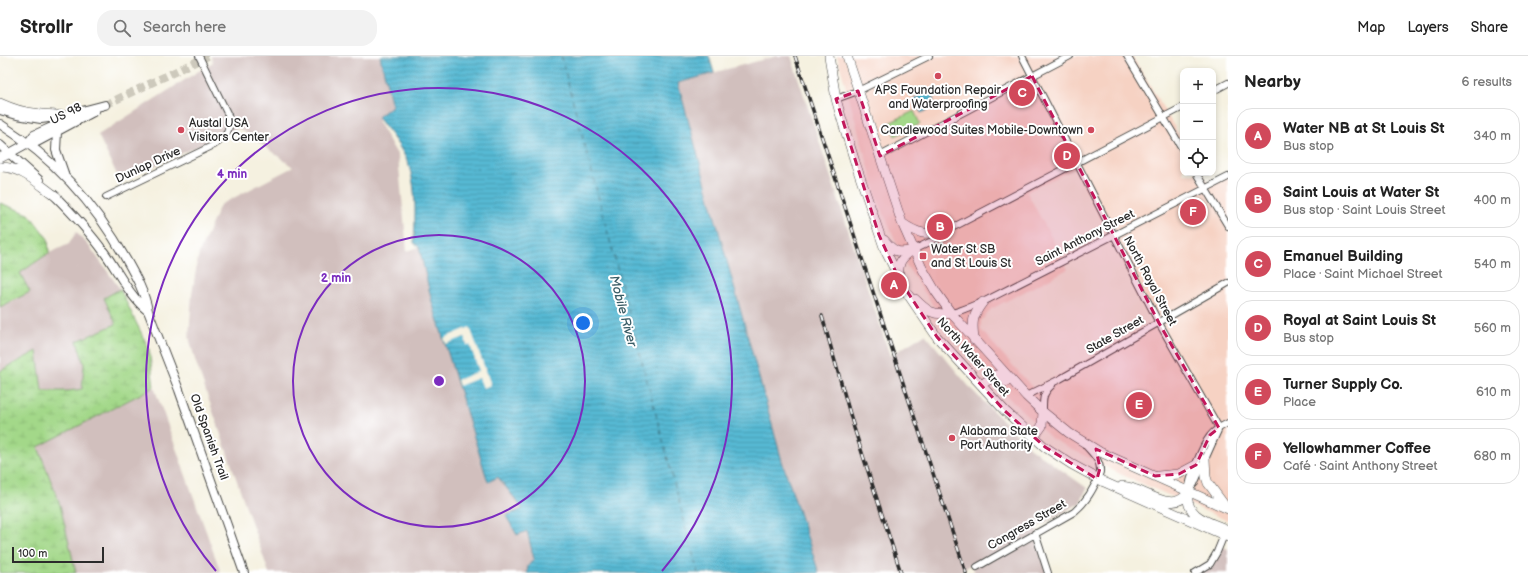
<!DOCTYPE html>
<html lang="en">
<head>
<meta charset="utf-8">
<style>
	body { margin:0; font-family:"Balsamiq Sans",sans-serif; background:#f2f2f2; color:#222 }
	.controls { position:absolute; right:12px; top:12px; display:grid; overflow:hidden; border-radius:8px; box-shadow:0 2px 6px #0003 }
	.controls button { width:36px; height:36px; display:grid; place-items:center; padding:0; border:0; border-bottom:1px solid #e0e0e0; background:#fff; color:#222; font:20px sans-serif }
	.scale { position:absolute; left:12px; bottom:10px; width:92px; box-sizing:border-box; padding-left:4px; border:2px solid #2b2b2b; border-top:0; font-size:11px; line-height:14px; white-space:nowrap; color:#2b2b2b; -webkit-text-stroke:3px #fff; paint-order:stroke }
	.you { position:absolute; left:583px; top:267px; width:14px; height:14px; margin:-10px; border:3px solid #fff; border-radius:50%; background:#1a73e8; box-shadow:0 0 0 6px #1a73e833 }
	.badge { display:grid; place-items:center; width:26px; height:26px; border-radius:50%; background:#d1495b; color:#fff; font-size:13px; font-weight:700 }
	.pin { position:absolute; translate:-50% -50%; border:2px solid #fff; box-shadow:0 1px 4px #0006 }
	.list { margin:0; padding:0; list-style:none }
	h2 { display:flex; justify-content:space-between; align-items:center; height:52px; margin:0; padding:0 16px; font-size:17px }
	h2 small { font-size:13px; font-weight:400; color:#767676 }
	.list li { display:grid; grid-template-columns:26px 1fr auto; gap:12px; align-items:center; box-sizing:border-box; height:56px; margin:0 8px 8px; padding:0 8px; border:1px solid #e0e0e0; border-radius:16px }
	.list b { display:block; font-size:15px; white-space:nowrap }
	.list p { margin:0; font-size:13px; white-space:nowrap; color:#767676 }
	.list em { font-size:13px; font-style:normal; color:#767676 }
	.icon { flex:none; width:22px; height:22px; fill:none; stroke:currentColor; stroke-width:2; stroke-linecap:round; stroke-linejoin:round }
	.map { position:relative; flex:none; width:1228px; height:517px; overflow:hidden }
	header { display:flex; align-items:center; gap:24px; box-sizing:border-box; height:56px; padding:0 20px; background:#fff; border-bottom:1px solid #e0e0e0 }
	header strong { font-size:19px }
	nav { display:flex; gap:22px; margin-inline-start:auto; font-size:14px }
	.search { width:280px; height:36px; background:#f2f2f2; display:flex; align-items:center; gap:10px; box-sizing:border-box; padding:0 14px; border-radius:16px; color:#767676; font-size:15px }
	main { display:flex }
	aside { flex:1; background:#fff }
	.map>svg:first-child { display:block }
	.built { fill:#f6d2c3; fill-rule:evenodd }
	.industrial { fill:#d1bfbd }
	.wetland { fill:url(#wetland-marsh); stroke:#67825a }
	.pitch { fill:#a3d889; stroke:#67825a }
	.water { fill:url(#water-rules); stroke:#407280 }
	.pier { fill:#f5f1e0 }
	.lines { fill:none; stroke-linecap:round; stroke-linejoin:round }
	.ferry { stroke:#3a5d66; stroke-width:1; stroke-dasharray:5 4; stroke-linecap:butt }
	.major-tunnel { stroke:#cdc9bc; stroke-width:8; stroke-dasharray:8 4; stroke-linecap:butt }
	.minor-casing { stroke:#494946; stroke-width:8 }
	.major-casing { stroke:#494946; stroke-width:10 }
	.highway-casing { stroke:#494946; stroke-width:10 }
	.minor { stroke:#fff; stroke-width:6 }
	.major { stroke:#fff; stroke-width:8 }
	.highway { stroke:#fff; stroke-width:9 }
	.rail-casing { stroke:#2b2b2b; stroke-width:3.5 }
	.rail { stroke:#fff; stroke-width:2; stroke-dasharray:6; stroke-linecap:butt }
	.marked { fill:#c2185b; fill-opacity:0.2; stroke:#c2185b; stroke-width:3; stroke-dasharray:8 5; stroke-linejoin:round }
	.ring { fill:none; stroke:#7b2cbf; stroke-width:2 }
	.poi-dot { fill:#d1495b; stroke:#fff; stroke-width:1.5 }
	.labels { text-anchor:middle; dominant-baseline:central; stroke-width:4; stroke-linejoin:round; paint-order:stroke }
	.poi-label { font-size:12px; fill:#2b2b2b; stroke:#fff; text-anchor:start }
	.street-label { font-size:12px; fill:#2b2b2b; stroke:#fff }
	.water-label { font-size:13px; font-style:italic; fill:#3a5d66; stroke:#fff }
	.centre { fill:#7b2cbf; stroke:#fff; stroke-width:2 }
	.ring-label { font-size:12px; text-anchor:middle; font-weight:bold; fill:#7b2cbf; stroke:#fff; stroke-width:4; stroke-linejoin:round; paint-order:stroke }
</style>
</head>
<body>
<header>
<strong>Strollr</strong>
<div class="search"><svg class="icon" aria-label="search" viewBox="0 0 24 24"><circle cx="10" cy="10" r="6"/><path d="M15 15l6 6"/></svg>Search here</div>
<nav><a>Map</a><a>Layers</a><a>Share</a></nav>
</header>
<main>
<div class="map">
<svg width="1228" height="517" viewBox="0 0 1228 517">
	<defs>
		<pattern id="wetland-marsh" width="20" height="14" patternUnits="userSpaceOnUse"><rect width="20" height="14" fill="#a3d889"/><path d="M1 5h8M5 5V1M11 12h8M15 12V8" fill="none" stroke="#8cba76"/></pattern>
		<pattern id="water-rules" width="6" height="5" patternUnits="userSpaceOnUse"><rect width="6" height="5" fill="#56b9d4"/><path d="M0 2.5h6" fill="none" stroke="#4797ac"/></pattern>
	</defs>
	<rect width="100%" height="100%" fill="#fff"/>
	<filter id="ink" filterUnits="userSpaceOnUse"><feTurbulence type="fractalNoise" baseFrequency=".025" numOctaves="2"/><feDisplacementMap in="SourceGraphic" scale="8" xChannelSelector="R" yChannelSelector="G"/><feConvolveMatrix kernelMatrix="1 2 1 2 8 2 1 2 1" color-interpolation-filters="sRGB"/></filter>
	<filter id="wash" filterUnits="userSpaceOnUse"><feTurbulence type="fractalNoise" baseFrequency=".012" numOctaves="4" result="noise"/><feDisplacementMap in="SourceGraphic" scale="16" xChannelSelector="R" yChannelSelector="G"/><feGaussianBlur stdDeviation="0.9" result="paint"/><feColorMatrix in="noise" values="0 0 0 0 0 0 0 0 0 0 0 0 0 0 0 0 0 1.4 0 .05"/><feComposite in="paint" operator="in"/></filter>
	<g filter="url(#wash)">
		<rect width="100%" height="100%" fill="#f5f1e0"/>
		<path class="built" d="M 837,0 L 1132,0 L 1183,85 L 1183,117 L 1202,117 L 1209,128 L 1228,118 L 1228,465 L 1120,418 L 1052,383 L 997,331 L 956,283 L 906,209 L 878,144 ZM 1075,112 L 1154,266 L 1034,333 L 981,274 L 981,265 L 991,253 L 1068,213 L 1027,136 Z"/>
		<path class="industrial" d="M 211,0 L 380,0 L 392,50 L 378,61 L 378,66 L 398,100 L 407,195 L 419,191 L 432,246 L 488,426 L 498,421 L 523,453 L 507,460 L 527,475 L 534,503 L 528,510 L 527,517 L 269,517 L 195,304 L 189,281 L 192,237 L 199,197 L 220,149 L 293,111 L 239,72 L 120,125 L 98,79 L 213,6 Z
			M 777,0 L 791,0 L 890,300 L 925,278 L 972,334 L 1030,392 L 1087,432 L 1080,447 L 1036,472 L 1051,517 L 975,517 L 971,509 L 961,514 L 962,517 L 819,517 L 782,405 L 678,26 Z
			M 76,176 L 90,191 L 120,233 L 104,242 L 116,268 L 77,285 L 84,308 L 82,333 L 68,335 L 42,335 L 37,296 L 0,315 L 0,251 L 30,236 L 20,217 L 49,197 L 69,188 Z
			M 154,331 L 221,517 L 76,517 L 38,391 Z
			M 1218,489 L 1228,493 L 1228,517 L 1189,517 L 1209,506 Z"/>
		<path class="wetland" d="M 0,147 L 29,158 L 48,183 L 49,197 L 20,217 L 30,236 L 0,251 Z
			M 120,233 L 149,293 L 154,331 L 38,391 L 60,449 L 76,517 L 0,517 L 0,315 L 37,295 L 42,335 L 68,335 L 82,333 L 84,308 L 77,285 L 116,268 L 104,242 Z"/>
		<path class="pitch" d="M 914,55 L 920,68 L 895,80 L 889,67 Z"/>
		<path class="water" d="M 380,0 L 709,0 L 714,17 L 678,27 L 782,405 L 819,517 L 527,517 L 528,510 L 534,503 L 527,475 L 517,479 L 506,460 L 523,453 L 498,421 L 488,426 L 432,246 L 419,191 L 414,187 C 415,161 417,135 409,110 C 403,92 388,76 378,61 L 392,50 Z
			M 930,35 L 934,45 L 928,47 L 931,52 L 921,57 L 914,43 Z"/>
		<path class="pier" d="M 470,271 L 491,329 L 483,332 L 479,322 L 459,330 L 457,324 L 479,315 L 470,289 L 467,289 L 465,281 L 446,288 L 444,282 Z"/>
		<g class="lines">
			<path class="ferry" d="M 561,0 L 698,517"/>
		</g>
	</g>
	<g filter="url(#ink)">
		<g class="lines">
			<path class="major-tunnel" d="M 105,49 L 208,0"/>
			<defs>
				<path id="minor" d="M 1022,0 L 1159,267 L 1219,372
					M 1127,0 L 1183,94
					M 1213,35 L 1228,27
					M 836,43 L 858,35 L 929,0
					M 880,100 L 1070,0
					M 1196,117 L 1228,170
					M 106,141 L 214,89 C 226,81 232,74 228,59 L 199,0
					M 913,194 L 938,182 L 944,176 L 1183,51
					M 951,257 C 963,255 972,249 983,246 L 1228,121
					M 1026,340 L 1060,323 L 1228,227
					M 1043,356 C 1043,343 1042,338 1052,329
					M 1188,435 L 1194,428 L 1219,372
					M 1188,436 C 1189,423 1202,390 1210,380 C 1214,374 1222,370 1228,367
					M 1035,477 L 1048,517
					M 977,511 L 1074,456 C 1086,446 1095,431 1100,416 C 1101,405 1093,398 1086,390
					M 1195,517 L 1210,508 L 1217,496 L 1224,479"/>
				<path id="major" d="M 0,54 L 17,59 L 41,63 L 63,60 L 105,49
					M 0,68 C 54,102 96,149 127,205 C 136,221 145,237 148,255 L 179,334 L 244,517
					M 57,76 L 56,94 L 64,117
					M 28,87 L 37,86 L 95,55
					M 0,89 L 39,124
					M 10,97 L 28,87 L 34,79 L 72,62
					M 53,138 C 71,156 89,175 104,196 C 118,215 129,240 148,255"/>
				<path id="highway" d="M 829,0 L 836,43 L 842,64 L 855,106 L 885,194 L 905,234 L 937,281 L 1005,355 L 1045,391 L 1071,408 L 1104,426 L 1228,481
					M 847,0 L 902,167 L 922,212 L 936,236 L 951,257 L 1026,340 L 1043,356 L 1069,377 L 1100,396 L 1228,453
					M 0,47 C 11,52 22,56 34,57 C 44,59 54,58 63,60
					M 0,102 L 10,97
					M 0,111 C 21,110 41,130 57,141
					M 902,167 C 918,178 925,179 944,176
					M 884,184 C 894,196 898,198 913,194
					M 899,220 C 898,208 900,203 910,196
					M 915,243 C 927,255 933,260 951,257
					M 974,284 C 972,266 972,260 983,246
					M 981,329 L 996,319 L 1000,319 L 1006,326
					M 1034,381 L 1042,370 L 1043,356
					M 1205,403 L 1206,421 L 1208,427 L 1225,450
					M 1158,420 L 1179,418 L 1196,409
					M 1122,430 C 1126,431 1130,431 1134,433 C 1150,438 1176,457 1188,436
					M 1188,436 C 1184,461 1210,466 1228,474"/>
			</defs>
			<use href="#minor" class="minor-casing"/>
			<use href="#major" class="major-casing"/>
			<use href="#highway" class="highway-casing"/>
			<use href="#minor" class="minor"/>
			<use href="#major" class="major"/>
			<use href="#highway" class="highway"/>
			<defs>
				<path id="rail" d="M 795,0 L 966,517
					M 822,260 L 854,372 L 901,517"/>
			</defs>
			<use href="#rail" class="rail-casing"/>
			<use href="#rail" class="rail"/>
		</g>
	</g>
	<path class="marked" d="M 1032,20 L 1159,267 L 1219,372 L 1210,379 L 1196,409 L 1179,418 L 1155,420 L 1096,393 L 1100,412 L 1097,423 L 1045,391 L 1005,355 L 937,281 L 899,223 L 879,179 L 836,43 L 858,35 L 880,100 Z"/>
	<g class="ring">
		<circle cx="439" cy="325" r="146"/>
		<path d="M216 515A293 293 0 1 1 662 515"/>
	</g>
	<g class="poi-dot">
		<circle cx="938" cy="20" r="4"/>
		<circle cx="181" cy="74" r="4"/>
		<circle cx="1091" cy="74" r="4"/>
		<rect x="919" y="196" width="8" height="8" rx="2"/>
		<circle cx="952" cy="382" r="4"/>
	</g>
	<g class="labels">
		<g class="poi-label">
			<text x="938" y="34" text-anchor="middle">APS Foundation Repair<tspan x="938" dy="14">and Waterproofing</tspan></text>
			<text x="189" y="67">Austal USA<tspan x="189" dy="14">Visitors Center</tspan></text>
			<text x="1083" y="74" text-anchor="end">Candlewood Suites Mobile-Downtown</text>
			<text x="931" y="193">Water St SB<tspan x="931" dy="14">and St Louis St</tspan></text>
			<text x="960" y="375">Alabama State<tspan x="960" dy="14">Port Authority</tspan></text>
		</g>
		<g class="street-label">
			<text transform="translate(66 58) rotate(-27)">US 98</text>
			<text transform="translate(148 109) rotate(-25)">Dunlap Drive</text>
			<text transform="translate(1085 182) rotate(-27)">Saint Anthony Street</text>
			<text transform="translate(1150 225) rotate(62)">North Royal Street</text>
			<text transform="translate(1115 279) rotate(-30)">State Street</text>
			<text transform="translate(973 301) rotate(48)">North Water Street</text>
			<text transform="translate(209 381) rotate(70)">Old Spanish Trail</text>
			<text transform="translate(1027 469) rotate(-30)">Congress Street</text>
		</g>
		<g class="water-label">
			<text transform="translate(623 255) rotate(75)">Mobile River</text>
		</g>
	</g>
	<circle cx="439" cy="325" r="6" class="centre"/>
	<g class="ring-label">
		<text x="232" y="122">4 min</text>
		<text x="336" y="226">2 min</text>
	</g>
</svg>
<div class="controls">
<button>+</button>
<button>−</button>
<button><svg class="icon" aria-label="locate" viewBox="0 0 24 24"><circle cx="12" cy="12" r="6"/><path d="M12 2v4M12 18v4M2 12h4M18 12h4"/></svg></button>
</div>
<div class="scale">100 m</div>
<div class="you"></div>
<div class="pin badge" style="left:894px;top:229px">A</div>
<div class="pin badge" style="left:940px;top:171px">B</div>
<div class="pin badge" style="left:1022px;top:37px">C</div>
<div class="pin badge" style="left:1067px;top:100px">D</div>
<div class="pin badge" style="left:1139px;top:349px">E</div>
<div class="pin badge" style="left:1193px;top:156px">F</div>
</div>
<aside>
<h2>Nearby<small>6 results</small></h2>
<ul class="list">
<li><span class="badge">A</span><div><b>Water NB at St Louis St</b><p>Bus stop</p></div><em>340 m</em></li>
<li><span class="badge">B</span><div><b>Saint Louis at Water St</b><p>Bus stop · Saint Louis Street</p></div><em>400 m</em></li>
<li><span class="badge">C</span><div><b>Emanuel Building</b><p>Place · Saint Michael Street</p></div><em>540 m</em></li>
<li><span class="badge">D</span><div><b>Royal at Saint Louis St</b><p>Bus stop</p></div><em>560 m</em></li>
<li><span class="badge">E</span><div><b>Turner Supply Co.</b><p>Place</p></div><em>610 m</em></li>
<li><span class="badge">F</span><div><b>Yellowhammer Coffee</b><p>Café · Saint Anthony Street</p></div><em>680 m</em></li>
</ul>
</aside>
</main>
</body>
</html>
